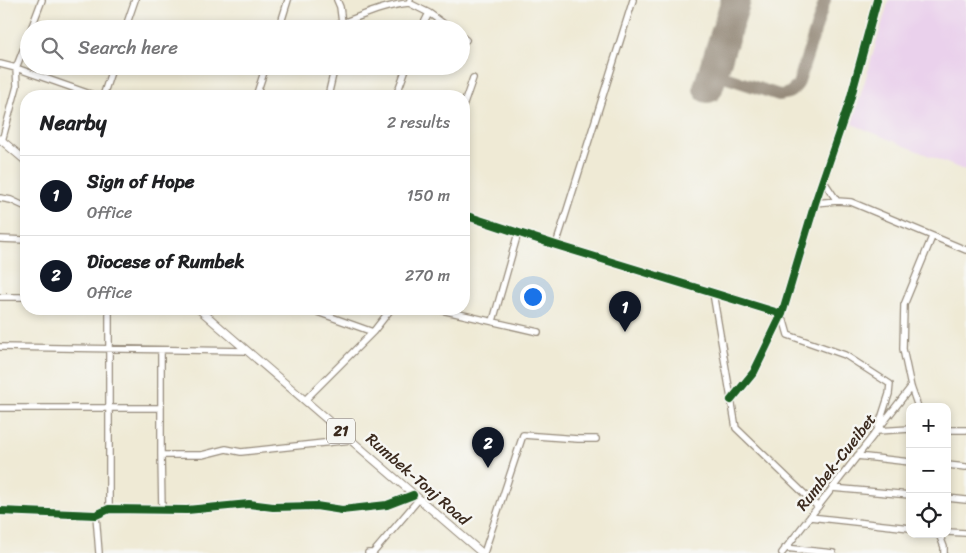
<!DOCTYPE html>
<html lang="en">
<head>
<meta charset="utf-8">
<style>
	body { margin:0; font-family:Sriracha,sans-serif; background:#f2f2f2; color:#202124 }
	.controls { position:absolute; right:15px; bottom:15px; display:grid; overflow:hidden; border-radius:10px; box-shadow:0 2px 8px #0003 }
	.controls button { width:45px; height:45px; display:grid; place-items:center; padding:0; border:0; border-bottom:1px solid #e0e0e0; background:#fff; color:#202124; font:25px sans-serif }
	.you { position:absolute; left:532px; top:296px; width:18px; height:18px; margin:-12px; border:4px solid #fff; border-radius:50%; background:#1a73e8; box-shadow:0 0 0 8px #1a73e833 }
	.badge { display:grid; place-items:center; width:32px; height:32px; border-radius:50%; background:#111827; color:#fff; font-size:16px; font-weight:700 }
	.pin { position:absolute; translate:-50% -41px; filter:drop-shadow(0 1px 2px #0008) }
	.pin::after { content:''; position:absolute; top:26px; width:18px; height:15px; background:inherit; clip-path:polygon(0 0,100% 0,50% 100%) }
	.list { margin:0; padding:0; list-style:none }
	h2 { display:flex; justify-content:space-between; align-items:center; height:65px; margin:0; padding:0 20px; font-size:21px }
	h2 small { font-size:16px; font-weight:400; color:#757577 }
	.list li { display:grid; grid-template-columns:32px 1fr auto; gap:15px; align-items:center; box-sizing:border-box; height:80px; padding:0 20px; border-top:1px solid #e0e0e0 }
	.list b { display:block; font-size:19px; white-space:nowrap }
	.list p { margin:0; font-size:16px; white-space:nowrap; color:#757577 }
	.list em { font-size:16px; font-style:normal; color:#757577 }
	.icon { flex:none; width:28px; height:28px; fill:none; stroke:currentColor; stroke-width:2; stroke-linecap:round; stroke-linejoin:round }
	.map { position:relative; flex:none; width:966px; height:553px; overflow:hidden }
	.search { position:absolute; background:#fff; box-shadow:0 2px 8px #0003; left:20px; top:20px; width:450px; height:55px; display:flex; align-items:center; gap:12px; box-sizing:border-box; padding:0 18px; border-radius:28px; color:#757577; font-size:19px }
	.panel { position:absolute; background:#fff; box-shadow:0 2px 8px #0003; left:20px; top:90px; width:450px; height:225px; border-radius:20px }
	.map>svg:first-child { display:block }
	.built { fill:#ead1ec }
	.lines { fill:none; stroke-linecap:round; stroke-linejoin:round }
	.taxiway { stroke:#958a7a; stroke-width:12 }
	.runway { stroke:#958a7a; stroke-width:30 }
	.minor-casing { stroke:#958a7a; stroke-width:8 }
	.major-casing { stroke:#958a7a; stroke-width:9 }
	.minor { stroke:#fff; stroke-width:5.5 }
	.major { stroke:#fff; stroke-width:7 }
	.cycleway-casing { stroke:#f6f6f2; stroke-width:11 }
	.cycleway { stroke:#1b5e20; stroke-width:8 }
	.labels { text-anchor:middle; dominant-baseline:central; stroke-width:5; stroke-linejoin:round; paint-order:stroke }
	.shield { fill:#f6f6f2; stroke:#73675e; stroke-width:1 }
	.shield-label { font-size:15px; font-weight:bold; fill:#3b2a1e }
	.street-label { font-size:16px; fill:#3b2a1e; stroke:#f6f6f2 }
</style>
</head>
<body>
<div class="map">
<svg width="966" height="553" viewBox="0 0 966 553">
	<rect width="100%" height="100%" fill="#f6f6f2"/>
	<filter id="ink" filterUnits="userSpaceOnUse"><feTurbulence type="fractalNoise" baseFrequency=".02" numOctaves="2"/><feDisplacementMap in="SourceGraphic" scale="10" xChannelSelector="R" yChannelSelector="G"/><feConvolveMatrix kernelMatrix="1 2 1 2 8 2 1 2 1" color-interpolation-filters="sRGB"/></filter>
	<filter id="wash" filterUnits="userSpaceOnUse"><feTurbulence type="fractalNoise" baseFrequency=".0096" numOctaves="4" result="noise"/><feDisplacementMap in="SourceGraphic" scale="20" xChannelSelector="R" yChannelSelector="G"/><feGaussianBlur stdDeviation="1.12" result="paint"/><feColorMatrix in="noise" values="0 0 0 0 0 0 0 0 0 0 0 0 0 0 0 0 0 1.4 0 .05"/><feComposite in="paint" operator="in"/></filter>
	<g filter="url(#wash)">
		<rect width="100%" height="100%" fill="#efead5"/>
		<path class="built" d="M 889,0 L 966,0 L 966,171 L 852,124 Z"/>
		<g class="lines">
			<path class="taxiway" d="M 712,73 L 779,95 C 789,94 792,92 798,84 L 825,0"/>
			<path class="runway" d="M 708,88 L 736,0"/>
		</g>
	</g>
	<g filter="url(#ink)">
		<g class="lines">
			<defs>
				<path id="minor" d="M 337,0 L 340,7 L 342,23 C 364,15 386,5 409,3
					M 410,0 L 409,3 L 429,13 L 451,29
					M 31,29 L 42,0
					M 125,29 L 135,0
					M 279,29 L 288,0
					M 421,29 L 429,13
					M 461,36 L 466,40
					M 0,64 L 16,68 L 96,96
					M 103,96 L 113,66
					M 256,96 L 266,66
					M 328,96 L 335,66
					M 396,96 L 407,66
					M 464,104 L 473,78
					M 2,141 L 17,86 L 16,68 L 29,35
					M 823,180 L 837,201 L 851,202 L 966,250
					M 0,198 L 11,200 L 26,207
					M 815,203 L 837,201
					M 464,215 L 556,245 L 782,314
					M 0,239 L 26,240
					M 556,245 L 633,0
					M 713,293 L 736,428 L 818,507
					M 0,297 L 26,297
					M 309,309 L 373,332
					M 437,309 L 538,332
					M 782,314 L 788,335 L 845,355 L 890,384 L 889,394 L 877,431 L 910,429
					M 493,321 L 518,233
					M 0,347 L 247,351
					M 305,400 L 373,332 L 391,309
					M 731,400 L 754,372 L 782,314 L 815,203 L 850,100 L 877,0
					M 918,407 L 911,387 L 903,349 L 904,305 L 932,237
					M 0,408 L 161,408
					M 947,430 L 966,430
					M 161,455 L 161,350
					M 857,456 L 910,462
					M 947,465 L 966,467
					M 832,488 L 910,495
					M 947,498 L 966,500
					M 109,509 L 109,309
					M 162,510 L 161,455 L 202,455 L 226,449 L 241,452 L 351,440
					M 0,511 L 96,515 L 109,509 L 187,510 L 249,504 L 273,507 L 316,506 L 342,510 L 387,505 L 413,495
					M 96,515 L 99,553
					M 810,517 L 910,528
					M 947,532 L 966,533
					M 939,534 L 944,547 L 944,553
					M 785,548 L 833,553
					M 368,553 L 373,553 L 419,499
					M 484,553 L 523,435 L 578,439 L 596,439
					M 782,553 L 911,387"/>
				<path id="major" d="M 0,139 L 26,161
					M 199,309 C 293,391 388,472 482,553"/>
			</defs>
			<use href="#minor" class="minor-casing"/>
			<use href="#major" class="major-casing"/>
			<use href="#minor" class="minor"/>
			<use href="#major" class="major"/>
			<defs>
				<path id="cycleway" d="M 464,215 L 556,245 L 782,314
					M 731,400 L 754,372 L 782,314 L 815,203 L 850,100 L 877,0
					M 0,511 L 96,515 L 109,509 L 187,510 L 249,504 L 273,507 L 316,506 L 342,510 L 387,505 L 413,495"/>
			</defs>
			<use href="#cycleway" class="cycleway-casing"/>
			<use href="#cycleway" class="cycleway"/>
		</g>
	</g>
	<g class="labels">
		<rect class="shield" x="327" y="418.5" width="28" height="25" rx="4"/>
		<g class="shield-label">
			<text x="341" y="431">21</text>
		</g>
		<g class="street-label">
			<text transform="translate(836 462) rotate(-52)">Rumbek-Cueibet</text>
			<text transform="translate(418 479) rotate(41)">Rumbek-Tonj Road</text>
		</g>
	</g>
</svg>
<div class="controls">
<button>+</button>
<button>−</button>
<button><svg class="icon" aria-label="locate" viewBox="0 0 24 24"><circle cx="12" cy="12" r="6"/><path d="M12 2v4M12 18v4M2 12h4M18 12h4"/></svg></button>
</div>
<div class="you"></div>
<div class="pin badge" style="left:625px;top:332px">1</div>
<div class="pin badge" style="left:488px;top:468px">2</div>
<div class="search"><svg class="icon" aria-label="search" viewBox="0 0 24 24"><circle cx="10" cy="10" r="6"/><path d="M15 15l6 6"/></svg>Search here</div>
<section class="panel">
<h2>Nearby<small>2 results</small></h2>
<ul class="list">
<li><span class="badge">1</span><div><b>Sign of Hope</b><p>Office</p></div><em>150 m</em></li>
<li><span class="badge">2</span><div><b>Diocese of Rumbek</b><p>Office</p></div><em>270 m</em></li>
</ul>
</section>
</div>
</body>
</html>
